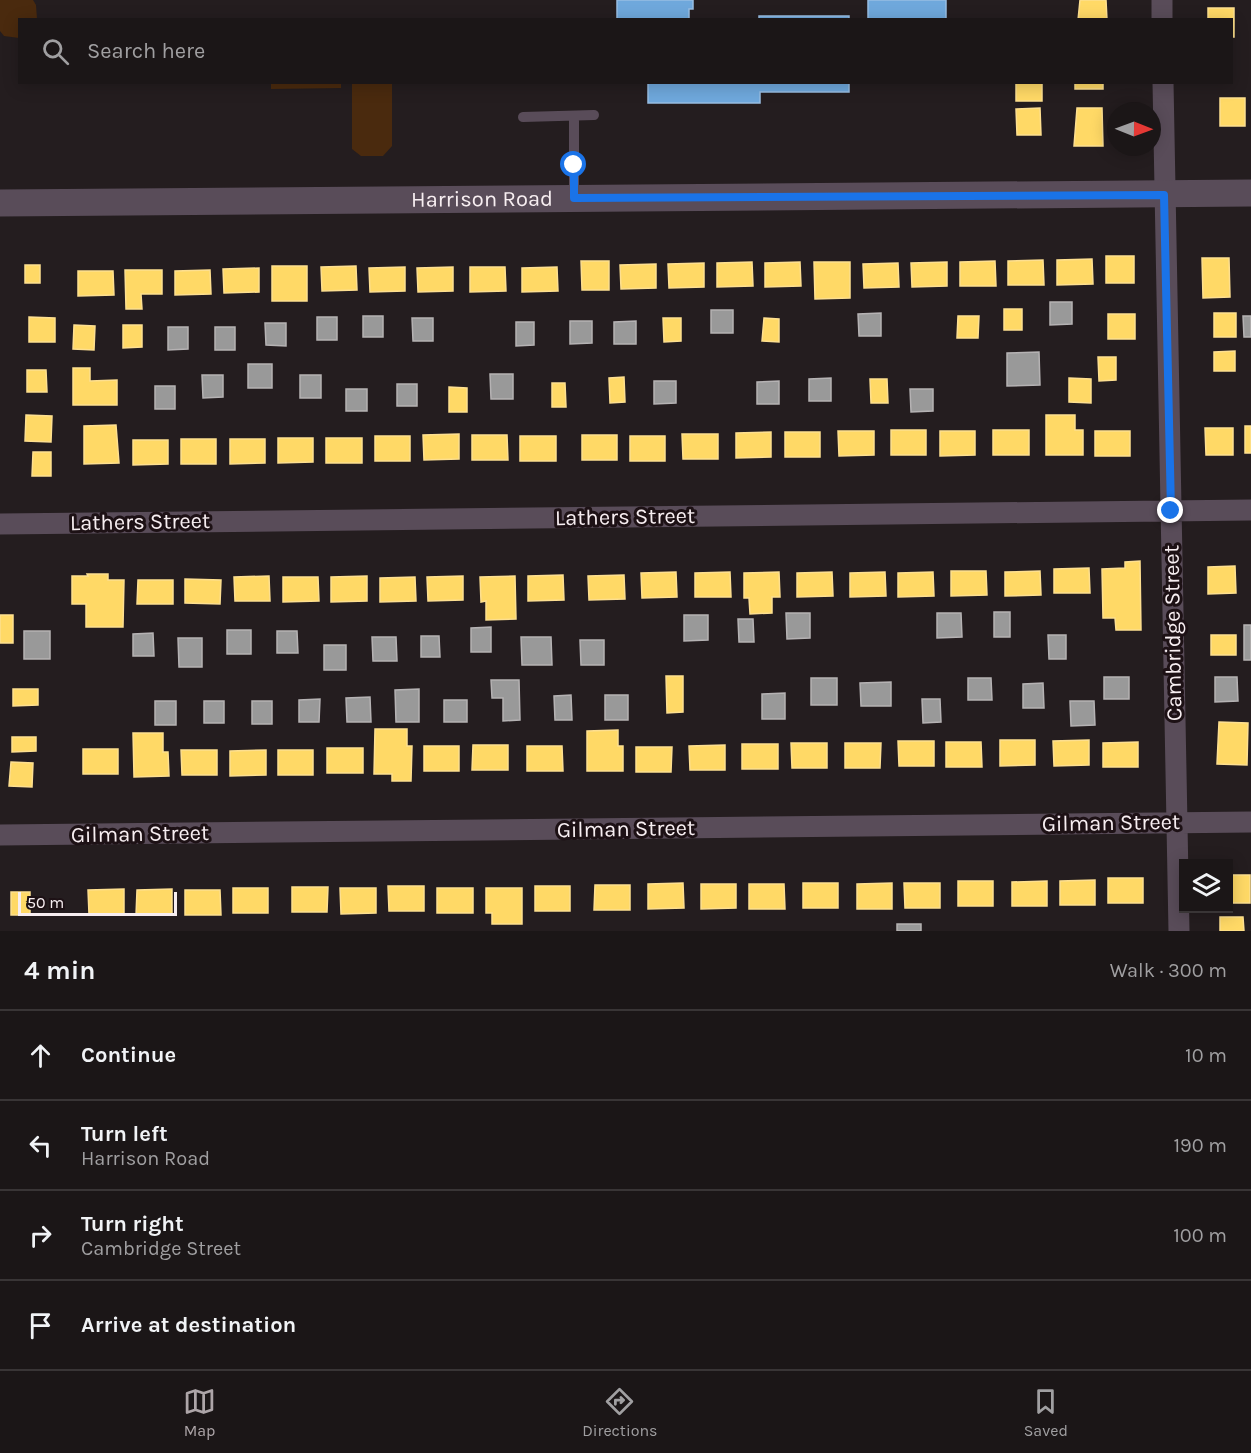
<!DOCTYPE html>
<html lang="en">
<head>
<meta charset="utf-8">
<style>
	body { margin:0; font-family:Karla,sans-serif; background:#241f20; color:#f1f3f6 }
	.controls { position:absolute; right:18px; bottom:18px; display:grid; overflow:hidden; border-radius:0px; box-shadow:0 3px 15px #0003 }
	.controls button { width:54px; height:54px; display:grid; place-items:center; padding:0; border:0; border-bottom:2px solid #393536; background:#1b1617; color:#f1f3f6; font:30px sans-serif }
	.compass { position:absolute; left:1107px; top:102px; width:54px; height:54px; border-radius:50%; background:#1b1617; box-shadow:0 3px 15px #0003; rotate:91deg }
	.scale { position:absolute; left:18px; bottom:15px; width:159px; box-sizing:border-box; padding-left:6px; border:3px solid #f7eef1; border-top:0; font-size:16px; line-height:21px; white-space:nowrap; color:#f7eef1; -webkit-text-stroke:4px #1d1115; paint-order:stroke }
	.stop { position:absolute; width:18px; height:18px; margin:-14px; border:4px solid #1a73e8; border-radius:50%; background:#fff }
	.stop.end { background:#1a73e8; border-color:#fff; box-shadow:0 2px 6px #0008 }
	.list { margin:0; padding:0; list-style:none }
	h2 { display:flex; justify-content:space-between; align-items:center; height:78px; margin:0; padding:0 24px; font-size:26px }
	h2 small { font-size:20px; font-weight:400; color:#a09fa1 }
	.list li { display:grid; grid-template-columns:39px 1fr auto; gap:18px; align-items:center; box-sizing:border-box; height:90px; padding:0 24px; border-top:2px solid #393536 }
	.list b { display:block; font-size:22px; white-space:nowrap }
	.list p { margin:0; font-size:20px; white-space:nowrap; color:#a09fa1 }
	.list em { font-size:20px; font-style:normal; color:#a09fa1 }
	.icon { flex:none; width:33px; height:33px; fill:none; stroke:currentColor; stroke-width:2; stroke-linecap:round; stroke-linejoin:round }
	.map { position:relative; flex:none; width:1251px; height:931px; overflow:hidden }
	.search { position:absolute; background:#1b1617; box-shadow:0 3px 15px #0003; left:18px; right:18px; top:18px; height:66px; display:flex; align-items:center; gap:15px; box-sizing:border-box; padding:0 21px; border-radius:0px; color:#a09fa1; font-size:22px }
	.sheet { height:438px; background:#1b1617 }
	nav { display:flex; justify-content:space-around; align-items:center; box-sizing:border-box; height:84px; border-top:2px solid #393536; background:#1b1617; font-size:16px; color:#a09fa1 }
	nav a { display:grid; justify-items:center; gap:3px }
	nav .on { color:#ada5a8 }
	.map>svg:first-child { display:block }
	.green { fill:#4a2a0e }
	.homes { fill:#ffd966; stroke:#fddf90; stroke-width:1.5 }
	.schools { fill:#6fa8dc; stroke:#98bde2; stroke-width:1.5 }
	.industry { fill:#999; stroke:#b5b2b3; stroke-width:1.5 }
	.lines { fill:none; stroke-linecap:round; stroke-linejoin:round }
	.service { stroke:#594c59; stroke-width:10 }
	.minor { stroke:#594c59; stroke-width:21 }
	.tertiary { stroke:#594c59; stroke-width:27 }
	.route { stroke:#1a73e8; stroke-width:8 }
	.labels { text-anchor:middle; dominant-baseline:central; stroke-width:6; stroke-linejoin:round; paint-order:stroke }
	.street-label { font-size:22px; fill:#f7eef1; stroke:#1d1115 }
</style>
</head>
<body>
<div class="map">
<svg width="1251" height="931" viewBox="0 0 1251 931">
	<rect width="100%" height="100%" fill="#241d1f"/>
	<path class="green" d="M 0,0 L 33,0 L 36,5 L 37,19 L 20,20 L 19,38 L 4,36 L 0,31 Z
		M 271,83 L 341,83 L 341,88 L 271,89 Z
		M 352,83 L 392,83 L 392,146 L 383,156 L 361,156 L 352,149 Z"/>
	<path class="homes" d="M 1080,0 L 1106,0 L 1107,20 L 1078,20 Z
		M 1208,8 L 1234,8 L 1234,37 L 1232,37 L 1232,20 L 1208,20 Z
		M 1016,82 L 1042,82 L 1042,101 L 1016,101 Z
		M 1075,82 L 1103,82 L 1103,89 L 1075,89 Z
		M 1220,98 L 1245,98 L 1245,126 L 1220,126 Z
		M 1040,108 L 1041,135 L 1017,135 L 1016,109 Z
		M 1077,108 L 1102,108 L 1103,146 L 1074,146 Z
		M 1106,256 L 1134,256 L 1134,283 L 1106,283 Z
		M 1202,258 L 1229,258 L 1230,297 L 1203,298 Z
		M 1092,259 L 1093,284 L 1057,285 L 1057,260 Z
		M 1043,260 L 1044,285 L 1008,285 L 1008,261 Z
		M 581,261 L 609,261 L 609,290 L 582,290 Z
		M 995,261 L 996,286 L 960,286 L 960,262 Z
		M 752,262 L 753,286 L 717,287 L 717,263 Z
		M 800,262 L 801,286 L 765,287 L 765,263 Z
		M 814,262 L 850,262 L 850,298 L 815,299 Z
		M 947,262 L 947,286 L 912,287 L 911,263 Z
		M 704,263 L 704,287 L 669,288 L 668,264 Z
		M 898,263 L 899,287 L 864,288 L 863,264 Z
		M 656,264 L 656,288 L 621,289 L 620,265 Z
		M 25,265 L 40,265 L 40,283 L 25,283 Z
		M 272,266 L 307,266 L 307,301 L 272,301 Z
		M 356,266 L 357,290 L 322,291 L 321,267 Z
		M 405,267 L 405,291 L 370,292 L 369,268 Z
		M 453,267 L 453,291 L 418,292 L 417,268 Z
		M 470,267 L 505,267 L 506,291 L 470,292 Z
		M 557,267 L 558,291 L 522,292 L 522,268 Z
		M 259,268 L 259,292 L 224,293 L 223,269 Z
		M 125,270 L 162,270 L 162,294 L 141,294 L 142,309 L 126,309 Z
		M 210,270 L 211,294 L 175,295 L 175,271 Z
		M 78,271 L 113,271 L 114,295 L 78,296 Z
		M 1004,309 L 1022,309 L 1022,330 L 1004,330 Z
		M 1214,313 L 1236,313 L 1236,337 L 1214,337 Z
		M 1108,314 L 1135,314 L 1135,339 L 1108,339 Z
		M 958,316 L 979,316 L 978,338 L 957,338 Z
		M 29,317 L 55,318 L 55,342 L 29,342 Z
		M 663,318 L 681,318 L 681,341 L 664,342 Z
		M 764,318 L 779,319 L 779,342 L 762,341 Z
		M 74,325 L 95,326 L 94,350 L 73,349 Z
		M 123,325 L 142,325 L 142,347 L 123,348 Z
		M 1235,351 L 1235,371 L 1214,371 L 1214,352 Z
		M 1098,357 L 1116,357 L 1116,380 L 1099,381 Z
		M 73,368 L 90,368 L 90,381 L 117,380 L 117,405 L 73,405 Z
		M 27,370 L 46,370 L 47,392 L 27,392 Z
		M 624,377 L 625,402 L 610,403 L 609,378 Z
		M 1069,378 L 1091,379 L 1091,403 L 1069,402 Z
		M 870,379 L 887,379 L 888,403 L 871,403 Z
		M 552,383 L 565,383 L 566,407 L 552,407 Z
		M 449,387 L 467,388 L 467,412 L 449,412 Z
		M 26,415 L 52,416 L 51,442 L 25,441 Z
		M 1046,415 L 1075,415 L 1075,430 L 1083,430 L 1083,455 L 1046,455 Z
		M 116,425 L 119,463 L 84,464 L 84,426 Z
		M 1245,426 L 1251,426 L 1251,453 L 1245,453 Z
		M 1205,428 L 1233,428 L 1233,455 L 1206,455 Z
		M 891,430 L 926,430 L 926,455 L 891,455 Z
		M 993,430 L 1029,430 L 1029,455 L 993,455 Z
		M 838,431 L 874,431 L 874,455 L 839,456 Z
		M 940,431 L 975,431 L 975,455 L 940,456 Z
		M 1095,431 L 1130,431 L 1130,456 L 1095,456 Z
		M 771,432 L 771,457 L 736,458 L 736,433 Z
		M 785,432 L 820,432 L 820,457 L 785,457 Z
		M 459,434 L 459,459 L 424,460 L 423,435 Z
		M 682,434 L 718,434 L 718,459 L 683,459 Z
		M 472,435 L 507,435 L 508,460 L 472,460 Z
		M 582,435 L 617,435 L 617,460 L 582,460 Z
		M 375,436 L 410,436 L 410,461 L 375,461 Z
		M 520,436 L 556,436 L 556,461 L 520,461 Z
		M 630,436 L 665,436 L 665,461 L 630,461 Z
		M 278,438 L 313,438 L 313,462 L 278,463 Z
		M 326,438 L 362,438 L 362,463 L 326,463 Z
		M 181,439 L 216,439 L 216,464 L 181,464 Z
		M 230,439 L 265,439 L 265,463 L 230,464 Z
		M 133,440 L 168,440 L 168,464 L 133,465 Z
		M 33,452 L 51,452 L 51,476 L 32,476 Z
		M 1140,561 L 1141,630 L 1116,630 L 1115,618 L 1103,618 L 1102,569 L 1125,568 L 1125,562 Z
		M 1235,566 L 1236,593 L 1208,594 L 1208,567 Z
		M 1089,568 L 1090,593 L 1054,593 L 1054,569 Z
		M 951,571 L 986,571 L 987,595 L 951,596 Z
		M 1040,571 L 1041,595 L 1005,596 L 1005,572 Z
		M 676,572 L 677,597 L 642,598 L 641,573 Z
		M 730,572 L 731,597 L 695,597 L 695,573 Z
		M 779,572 L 780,597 L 772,597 L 772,613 L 750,614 L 749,598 L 744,598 L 744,573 Z
		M 832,572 L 833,596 L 797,597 L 797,573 Z
		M 885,572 L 886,596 L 850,597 L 850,573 Z
		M 933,572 L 934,596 L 898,597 L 898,573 Z
		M 87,574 L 108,574 L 108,580 L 124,580 L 123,627 L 86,627 L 86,604 L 72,604 L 72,576 L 88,576 Z
		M 563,575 L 564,600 L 528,601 L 528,576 Z
		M 624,575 L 625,599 L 589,600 L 588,576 Z
		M 269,576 L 270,601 L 235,601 L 234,577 Z
		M 367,576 L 367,601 L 331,602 L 331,577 Z
		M 463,576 L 463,600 L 428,601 L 427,577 Z
		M 515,576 L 516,619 L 486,620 L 486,601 L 481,602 L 480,577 Z
		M 283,577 L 318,577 L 319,601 L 283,602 Z
		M 415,577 L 416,601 L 380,602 L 380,578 Z
		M 185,579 L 221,580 L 220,604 L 185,603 Z
		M 138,580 L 173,580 L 173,604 L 137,604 Z
		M 0,615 L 13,615 L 13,643 L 0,643 Z
		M 1211,635 L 1236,635 L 1236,655 L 1211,655 Z
		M 666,676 L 683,676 L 683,712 L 667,713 Z
		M 13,689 L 38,689 L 38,705 L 13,706 Z
		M 1219,722 L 1248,723 L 1247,765 L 1217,764 Z
		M 375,729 L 407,729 L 407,746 L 412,746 L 411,781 L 392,781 L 392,774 L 374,774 Z
		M 618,730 L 618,746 L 623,746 L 623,771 L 587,771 L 587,731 Z
		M 133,733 L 163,733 L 163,752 L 168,752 L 169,776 L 134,777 Z
		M 12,737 L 36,737 L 36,751 L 12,752 Z
		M 1000,740 L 1035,740 L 1035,765 L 1000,766 Z
		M 1089,740 L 1089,765 L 1054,766 L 1053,741 Z
		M 898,741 L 934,741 L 934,766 L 899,766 Z
		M 946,742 L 981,742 L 982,767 L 946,767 Z
		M 1138,742 L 1138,767 L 1103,767 L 1103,743 Z
		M 791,743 L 827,743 L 827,768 L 792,768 Z
		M 845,743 L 881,743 L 880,768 L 845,768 Z
		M 742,744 L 778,744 L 778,769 L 742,769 Z
		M 473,745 L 508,745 L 508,770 L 472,770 Z
		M 725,745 L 725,770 L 690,770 L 689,746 Z
		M 424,746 L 459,746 L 459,771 L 424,771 Z
		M 527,746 L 562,746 L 563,771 L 527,771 Z
		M 636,747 L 672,747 L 671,772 L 636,772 Z
		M 327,748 L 363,748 L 363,773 L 327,773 Z
		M 83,749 L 118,749 L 118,774 L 83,774 Z
		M 181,750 L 217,750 L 217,775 L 182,775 Z
		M 266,750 L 266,775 L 230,776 L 230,751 Z
		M 278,750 L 313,750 L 313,775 L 278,775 Z
		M 11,762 L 33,763 L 32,787 L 9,786 Z
		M 1228,875 L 1250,875 L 1250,903 L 1228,903 Z
		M 1108,878 L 1143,878 L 1143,903 L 1108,903 Z
		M 1095,880 L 1095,905 L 1060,905 L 1060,881 Z
		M 958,881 L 993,881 L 993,906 L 958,906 Z
		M 1047,881 L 1047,906 L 1012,906 L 1012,882 Z
		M 683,883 L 684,908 L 648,909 L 648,884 Z
		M 803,883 L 838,883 L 838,908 L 803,908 Z
		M 892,883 L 892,909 L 857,909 L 857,884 Z
		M 904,883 L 940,883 L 940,908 L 905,908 Z
		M 701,884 L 736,884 L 736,908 L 701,909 Z
		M 749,884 L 784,884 L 785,909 L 749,909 Z
		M 595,885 L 630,885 L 630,910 L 594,910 Z
		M 388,886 L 424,886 L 424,911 L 389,911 Z
		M 535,886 L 570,886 L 570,911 L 535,911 Z
		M 292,887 L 328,887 L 327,912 L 292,912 Z
		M 233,888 L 268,888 L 268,913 L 233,913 Z
		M 340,888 L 376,888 L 376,913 L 341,914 Z
		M 437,888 L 473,888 L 473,913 L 437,913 Z
		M 486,888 L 522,888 L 522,924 L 492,924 L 492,913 L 486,913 Z
		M 124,889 L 124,914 L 89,914 L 88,890 Z
		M 172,889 L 172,914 L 136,915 L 137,890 Z
		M 185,890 L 220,890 L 221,915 L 185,915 Z
		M 11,892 L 30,892 L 30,915 L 11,915 Z
		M 1220,917 L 1243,917 L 1244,931 L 1220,931 Z"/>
	<path class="schools" d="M 617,0 L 693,0 L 693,9 L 689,9 L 689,20 L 617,20 Z
		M 868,0 L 946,0 L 946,20 L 868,20 Z
		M 759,16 L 849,16 L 849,20 L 759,20 Z
		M 648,82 L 849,82 L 849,92 L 760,92 L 760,103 L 648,103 Z"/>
	<path class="industry" d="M 1050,302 L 1072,302 L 1072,324 L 1050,325 Z
		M 711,310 L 733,310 L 733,333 L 711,333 Z
		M 881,313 L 881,336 L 859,336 L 858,314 Z
		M 363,316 L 383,316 L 383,337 L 363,337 Z
		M 1243,316 L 1251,316 L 1251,337 L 1244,337 Z
		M 317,317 L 337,317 L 337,340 L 317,340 Z
		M 412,318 L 433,318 L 433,341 L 413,341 Z
		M 570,321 L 592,321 L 592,343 L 570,344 Z
		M 636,321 L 636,344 L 614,344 L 614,322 Z
		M 516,322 L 534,322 L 534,345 L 516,346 Z
		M 265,323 L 286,323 L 286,346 L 266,345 Z
		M 168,327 L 188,327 L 188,349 L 168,350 Z
		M 215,327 L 235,327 L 235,350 L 215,350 Z
		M 1039,352 L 1040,385 L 1007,386 L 1007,353 Z
		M 248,364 L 272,364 L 272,388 L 248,388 Z
		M 490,374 L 513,374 L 513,399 L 491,399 Z
		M 202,375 L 223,375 L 223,397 L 203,398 Z
		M 300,375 L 321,375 L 321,398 L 300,398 Z
		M 831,378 L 831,401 L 809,401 L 809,379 Z
		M 654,381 L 676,381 L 676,403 L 654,404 Z
		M 779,381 L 779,404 L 757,404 L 757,382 Z
		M 397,384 L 417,384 L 417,406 L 397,406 Z
		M 155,386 L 175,386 L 175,409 L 155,409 Z
		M 346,389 L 367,389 L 367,411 L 346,411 Z
		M 910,389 L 933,389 L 933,411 L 911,412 Z
		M 994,612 L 1010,612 L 1010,637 L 994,637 Z
		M 786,613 L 810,613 L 810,638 L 787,639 Z
		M 937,613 L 961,613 L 962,637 L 937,638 Z
		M 684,615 L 708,615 L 708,640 L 684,641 Z
		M 738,619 L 753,619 L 754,642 L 739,642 Z
		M 1244,625 L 1251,625 L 1251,660 L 1244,660 Z
		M 491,627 L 491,652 L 471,652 L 471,628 Z
		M 227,630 L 251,630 L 251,654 L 227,654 Z
		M 24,631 L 50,631 L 50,659 L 24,659 Z
		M 277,631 L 297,631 L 298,653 L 277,653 Z
		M 153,633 L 154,656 L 133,656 L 133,634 Z
		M 1048,635 L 1066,635 L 1066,659 L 1049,659 Z
		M 421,636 L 439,636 L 440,657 L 421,657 Z
		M 372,637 L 396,637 L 397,661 L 373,661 Z
		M 521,637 L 551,637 L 552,665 L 522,665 Z
		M 178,638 L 202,638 L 202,667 L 179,667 Z
		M 580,640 L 604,640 L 604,665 L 581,665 Z
		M 324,645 L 346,645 L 346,670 L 324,670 Z
		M 1104,677 L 1129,677 L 1129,699 L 1104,699 Z
		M 1215,677 L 1237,677 L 1238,701 L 1215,702 Z
		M 811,678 L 837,678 L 837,705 L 811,705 Z
		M 968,678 L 991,678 L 992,700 L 968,700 Z
		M 491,680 L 519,680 L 520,720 L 503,721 L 503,698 L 492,698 Z
		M 891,682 L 891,706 L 861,706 L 860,683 Z
		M 1043,683 L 1044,708 L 1023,708 L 1023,684 Z
		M 419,689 L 419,722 L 396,722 L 395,690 Z
		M 785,693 L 785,719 L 762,719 L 762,694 Z
		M 571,695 L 572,720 L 555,720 L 554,696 Z
		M 605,695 L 628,695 L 628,720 L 605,720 Z
		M 370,697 L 371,722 L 347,722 L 346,698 Z
		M 320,699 L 319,722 L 299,722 L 299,700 Z
		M 922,699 L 940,699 L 941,722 L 923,723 Z
		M 444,700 L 467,700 L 467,722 L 444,722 Z
		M 155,701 L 176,701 L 176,725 L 155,725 Z
		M 204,701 L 224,701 L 224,723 L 204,723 Z
		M 252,701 L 272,701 L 272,724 L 252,724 Z
		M 1070,701 L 1094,701 L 1095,725 L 1071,726 Z
		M 897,924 L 921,924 L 921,931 L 897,931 Z"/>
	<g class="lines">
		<path class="service" d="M 523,117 L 594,115
			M 574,197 L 574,116"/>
		<path class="minor" d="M 1162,0 L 1162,20
			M 1163,82 L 1179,931
			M 0,524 L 1251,510
			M 0,835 L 1251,822"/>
		<path class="tertiary" id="s1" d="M 0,203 L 1251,193"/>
	</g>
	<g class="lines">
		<path class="route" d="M 574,165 L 574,198 L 1164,195 L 1171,511"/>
	</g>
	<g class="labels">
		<g class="street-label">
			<text stroke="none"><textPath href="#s1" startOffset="482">Harrison Road</textPath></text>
			<text transform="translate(625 517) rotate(-1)">Lathers Street</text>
			<text transform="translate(140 522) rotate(-1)">Lathers Street</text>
			<text transform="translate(1173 633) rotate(-91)">Cambridge Street</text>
			<text transform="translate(1111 823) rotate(-1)">Gilman Street</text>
			<text transform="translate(626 829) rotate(-1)">Gilman Street</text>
			<text transform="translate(140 834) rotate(-1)">Gilman Street</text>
		</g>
	</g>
</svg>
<div class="controls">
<button><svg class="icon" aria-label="layers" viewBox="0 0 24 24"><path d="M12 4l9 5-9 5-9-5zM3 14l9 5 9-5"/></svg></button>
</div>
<svg class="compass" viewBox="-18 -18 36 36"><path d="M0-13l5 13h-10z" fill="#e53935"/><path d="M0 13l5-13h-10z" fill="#a09fa1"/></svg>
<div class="scale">50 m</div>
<div class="stop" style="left:574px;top:165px"></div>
<div class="stop end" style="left:1171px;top:511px"></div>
<div class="search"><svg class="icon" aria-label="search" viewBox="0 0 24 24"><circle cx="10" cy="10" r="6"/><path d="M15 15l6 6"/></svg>Search here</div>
</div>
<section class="sheet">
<h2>4 min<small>Walk · 300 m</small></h2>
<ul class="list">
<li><svg class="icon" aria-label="ahead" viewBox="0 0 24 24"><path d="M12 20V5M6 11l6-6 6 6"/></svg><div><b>Continue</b></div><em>10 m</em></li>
<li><svg class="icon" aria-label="left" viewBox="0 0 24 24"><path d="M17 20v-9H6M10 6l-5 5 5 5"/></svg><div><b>Turn left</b><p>Harrison Road</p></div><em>190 m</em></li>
<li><svg class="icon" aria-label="right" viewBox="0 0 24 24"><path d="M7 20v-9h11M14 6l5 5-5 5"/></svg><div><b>Turn right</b><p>Cambridge Street</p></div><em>100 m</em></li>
<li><svg class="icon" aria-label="arrive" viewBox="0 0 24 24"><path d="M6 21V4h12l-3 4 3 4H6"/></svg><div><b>Arrive at destination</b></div></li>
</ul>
</section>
<nav>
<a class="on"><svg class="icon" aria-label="map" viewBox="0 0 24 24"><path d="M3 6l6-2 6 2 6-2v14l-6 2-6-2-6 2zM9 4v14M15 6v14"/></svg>Map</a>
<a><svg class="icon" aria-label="directions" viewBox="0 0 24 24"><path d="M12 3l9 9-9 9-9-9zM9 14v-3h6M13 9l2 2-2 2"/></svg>Directions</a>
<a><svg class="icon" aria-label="saved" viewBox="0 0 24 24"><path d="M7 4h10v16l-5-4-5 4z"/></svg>Saved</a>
</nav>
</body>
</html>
